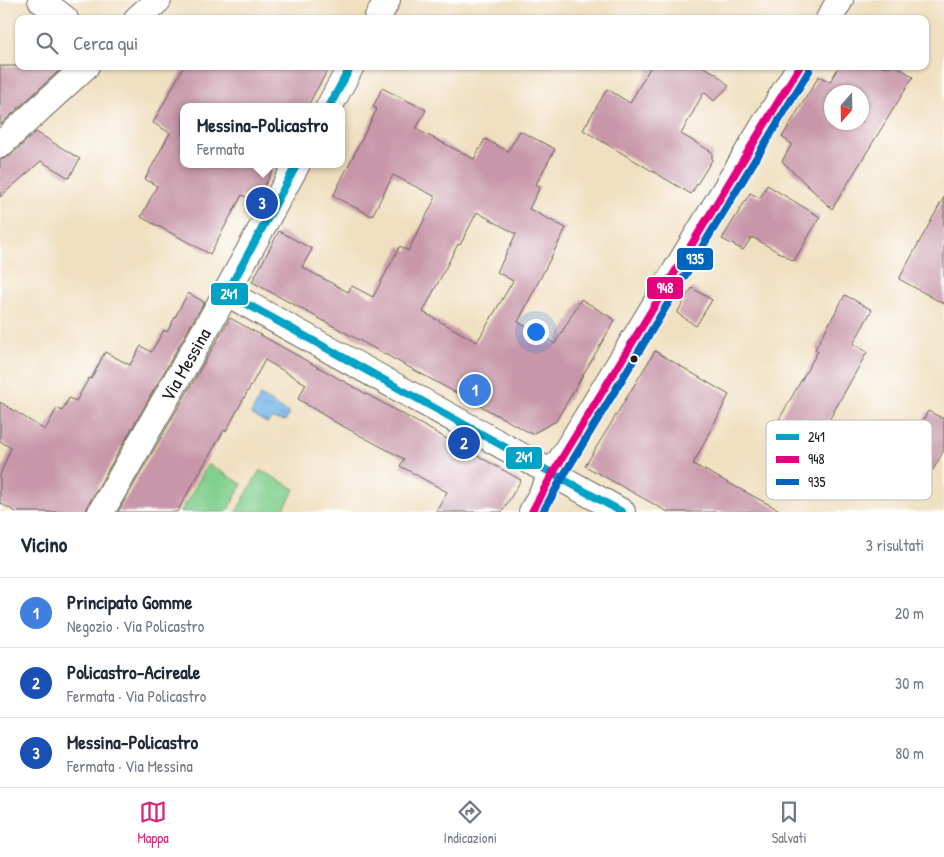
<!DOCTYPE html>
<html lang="it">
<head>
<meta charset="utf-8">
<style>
	body { margin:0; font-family:"Patrick Hand",sans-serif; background:#f6f6f7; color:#1f2937 }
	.compass { position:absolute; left:824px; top:85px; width:45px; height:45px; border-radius:50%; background:#fff; box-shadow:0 1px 4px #0004; rotate:200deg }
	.you { position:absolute; left:535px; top:331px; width:18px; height:18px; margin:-12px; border:4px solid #fff; border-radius:50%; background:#1a73e8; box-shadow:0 0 0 8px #1a73e833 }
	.badge { display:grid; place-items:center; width:32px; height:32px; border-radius:50%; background:#db2777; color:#fff; font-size:16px; font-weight:700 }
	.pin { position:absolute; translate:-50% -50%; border:2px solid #fff; box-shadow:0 1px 5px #0006 }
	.popup { position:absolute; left:180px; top:103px; width:165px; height:65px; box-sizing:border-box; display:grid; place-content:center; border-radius:10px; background:#fff; filter:drop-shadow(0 1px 4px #0005); font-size:16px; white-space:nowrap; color:#747a83 }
	.popup b { font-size:19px; color:#1f2937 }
	.popup::after { content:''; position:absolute; left:50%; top:100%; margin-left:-10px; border:10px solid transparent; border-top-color:#fff }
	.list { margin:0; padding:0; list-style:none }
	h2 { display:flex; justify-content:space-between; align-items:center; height:65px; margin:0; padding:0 20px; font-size:21px }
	h2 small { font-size:16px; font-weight:400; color:#747a83 }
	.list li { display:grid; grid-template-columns:32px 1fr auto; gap:15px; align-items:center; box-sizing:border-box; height:70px; padding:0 20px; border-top:1px solid #e0e1e3 }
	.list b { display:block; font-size:19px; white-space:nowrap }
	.list p { margin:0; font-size:16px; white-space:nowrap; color:#747a83 }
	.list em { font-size:16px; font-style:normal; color:#747a83 }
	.icon { flex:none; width:28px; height:28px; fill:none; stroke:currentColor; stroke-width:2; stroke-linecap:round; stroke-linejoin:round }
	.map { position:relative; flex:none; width:944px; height:512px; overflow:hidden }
	.search { position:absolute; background:#fff; box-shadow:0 1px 4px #0004; left:15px; right:15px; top:15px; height:55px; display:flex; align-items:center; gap:12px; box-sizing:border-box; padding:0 18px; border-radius:10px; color:#747a83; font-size:19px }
	.sheet { height:275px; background:#fff }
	nav { display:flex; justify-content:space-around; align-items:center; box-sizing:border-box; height:70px; border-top:1px solid #e0e1e3; background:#fff; font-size:14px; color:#747a83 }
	nav a { display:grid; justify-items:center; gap:2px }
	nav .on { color:#db2777 }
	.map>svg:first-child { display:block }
	.pitch { fill:#81cf8e; stroke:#4e7655 }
	.water { fill:url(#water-ripples); stroke:#486982 }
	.building { fill:#c797a9; fill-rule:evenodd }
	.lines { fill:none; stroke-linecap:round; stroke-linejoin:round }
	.street-casing { stroke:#666055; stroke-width:28 }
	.street { stroke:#fff; stroke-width:26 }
	.bus-1-casing { stroke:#fff; stroke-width:11 }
	.bus-2-casing { stroke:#fff; stroke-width:11 }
	.bus-3-casing { stroke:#fff; stroke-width:11 }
	.bus-1 { stroke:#01a2c5; stroke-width:8 }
	.bus-2 { stroke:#e5007d; stroke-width:8 }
	.bus-3 { stroke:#0065bd; stroke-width:8 }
	.bus-dot { fill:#1c1c1c; stroke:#fff; stroke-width:2 }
	.labels { text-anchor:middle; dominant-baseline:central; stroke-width:4.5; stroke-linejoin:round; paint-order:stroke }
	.street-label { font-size:19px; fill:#1c1c1c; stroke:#fff }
	.key { fill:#fff; stroke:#bbb; stroke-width:1 }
	.key-label { font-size:14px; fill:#1c1c1c }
	.line-badge { stroke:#fff; stroke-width:2 }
	.badge-label { font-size:14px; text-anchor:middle; font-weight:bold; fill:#fff }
</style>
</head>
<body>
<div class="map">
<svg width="944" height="512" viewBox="0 0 944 512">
	<defs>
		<pattern id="water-ripples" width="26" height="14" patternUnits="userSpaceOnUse" patternTransform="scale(1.25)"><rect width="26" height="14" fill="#74b6e9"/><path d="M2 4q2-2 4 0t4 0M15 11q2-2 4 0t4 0" fill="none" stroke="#5e93bc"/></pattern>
	</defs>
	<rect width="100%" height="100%" fill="#fff"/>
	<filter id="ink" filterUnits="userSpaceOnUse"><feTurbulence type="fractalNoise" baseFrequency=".02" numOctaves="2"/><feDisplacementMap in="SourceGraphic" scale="10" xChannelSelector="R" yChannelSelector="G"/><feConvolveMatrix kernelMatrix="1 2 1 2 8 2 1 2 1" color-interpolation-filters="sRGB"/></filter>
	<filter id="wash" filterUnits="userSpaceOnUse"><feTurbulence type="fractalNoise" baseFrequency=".0096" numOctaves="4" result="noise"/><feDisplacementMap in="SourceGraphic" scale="20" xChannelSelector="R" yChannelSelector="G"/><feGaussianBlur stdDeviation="1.12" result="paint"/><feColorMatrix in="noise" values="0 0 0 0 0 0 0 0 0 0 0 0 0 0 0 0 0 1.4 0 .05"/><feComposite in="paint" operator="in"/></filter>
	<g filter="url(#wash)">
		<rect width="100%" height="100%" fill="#f0dfc0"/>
		<path class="pitch" d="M 208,464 L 242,484 L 227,512 L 181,512 Z
			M 260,470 L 295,489 L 282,512 L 236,512 Z"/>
		<path class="water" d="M 260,396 L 287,412 L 289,416 L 285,421 L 272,419 L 267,423 L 251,414 Z"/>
		<g id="blocks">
			<path class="building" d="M 0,66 L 64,66 L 0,125 Z
				M 184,66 L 330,66 L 307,107 L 183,107 L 183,164 L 276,164 L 256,202 L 242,195 L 210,254 L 141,217 L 157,186 L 145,179 L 170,133 L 153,123 Z
				M 651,66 L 702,66 L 715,73 L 729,86 L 714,101 L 704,92 L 681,134 L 712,152 L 712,160 L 691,194 L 583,130 L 607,89 L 630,103 Z
				M 839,66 L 897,66 L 913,77 L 832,209 L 782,161 L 792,144 L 782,137 L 819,76 L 830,82 ZM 832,92 L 862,92 L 862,122 L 832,122 Z
				M 382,88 L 426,110 L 416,129 L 474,159 L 485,139 L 508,151 L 520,131 L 555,149 L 535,186 L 540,187 L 529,209 L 566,228 L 518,322 L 555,344 L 581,299 L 615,320 L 556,421 L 532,434 L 252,282 L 279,231 L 312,249 L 302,267 L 348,292 L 352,286 L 373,297 L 400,246 L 408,251 L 436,197 L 393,175 L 372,216 L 333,196 L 377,109 L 373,107 ZM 477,212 L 516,234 L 497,272 L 513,281 L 477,342 L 423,312 L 458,244 L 460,245 Z
				M 36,132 L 80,159 L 69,178 L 41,161 L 0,197 L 0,160 L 10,156 Z
				M 767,185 L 820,217 L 794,261 L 752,237 L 743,250 L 722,239 L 750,193 L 760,198 Z
				M 944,197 L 944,304 L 899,279 Z
				M 692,288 L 712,300 L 696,326 L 677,313 Z
				M 188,293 L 204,302 L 88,505 L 86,512 L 16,512 L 0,503 L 0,475 L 11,448 L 0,441 L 0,402 L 45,430 L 57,408 L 62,411 L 69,398 L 76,401 L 89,378 L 91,379 L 105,352 L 130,365 L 141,346 L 151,352 L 164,330 L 167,332 Z
				M 845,295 L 872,310 L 853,344 L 867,352 L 823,431 L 830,435 L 815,462 L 769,437 L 818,351 L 815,349 Z
				M 230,318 L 521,480 L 502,512 L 436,512 L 447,492 L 400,466 L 404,459 L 335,422 L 298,399 L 306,384 L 265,360 L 226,431 L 224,430 L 177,512 L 118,512 Z
				M 655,351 L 729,395 L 693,464 L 783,512 L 668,512 L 585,466 Z
				M 928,411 L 944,419 L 944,450 L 933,470 L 905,455 Z"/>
		</g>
	</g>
	<g filter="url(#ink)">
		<use href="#blocks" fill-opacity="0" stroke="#666055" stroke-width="1"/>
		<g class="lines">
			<defs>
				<g id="street">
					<path d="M 41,0 L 65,19"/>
					<path d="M 137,19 L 158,0"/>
					<path d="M 377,19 L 387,0"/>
					<path d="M 829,19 L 840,0"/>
					<path d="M 329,107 L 351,66"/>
					<path d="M 0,145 L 86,66"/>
					<path d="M 227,293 L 622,512"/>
					<path id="s1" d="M 101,512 L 216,311 L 297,164"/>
					<path d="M 532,512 L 553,473 L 800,66"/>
				</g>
			</defs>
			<use href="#street" class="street-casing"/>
			<use href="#street" class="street"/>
			<defs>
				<path id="bus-1" d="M 329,107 L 351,66
					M 297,164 L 227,293 L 622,512"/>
				<path id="bus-2" d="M 532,512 L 553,473 L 800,66"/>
				<path id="bus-3" d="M 543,512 L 562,478 L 809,71"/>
			</defs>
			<use href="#bus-1" class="bus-1-casing"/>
			<use href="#bus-2" class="bus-2-casing"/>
			<use href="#bus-3" class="bus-3-casing"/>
			<use href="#bus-1" class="bus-1"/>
			<use href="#bus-2" class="bus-2"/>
			<use href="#bus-3" class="bus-3"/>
		</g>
	</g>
	<circle class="bus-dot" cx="634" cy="359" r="4.5"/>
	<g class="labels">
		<g class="street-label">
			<text stroke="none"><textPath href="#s1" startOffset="170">Via Messina</textPath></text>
		</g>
	</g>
	<rect x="766" y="420" width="166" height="80" rx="8" class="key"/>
	<rect x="776" y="434" width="23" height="6" fill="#01a2c5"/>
	<rect x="776" y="456" width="23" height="7" fill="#e5007d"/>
	<rect x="776" y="479" width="23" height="6" fill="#0065bd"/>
	<g class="key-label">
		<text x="808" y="442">241</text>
		<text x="808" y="464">948</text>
		<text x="808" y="487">935</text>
	</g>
	<g class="line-badge">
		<rect x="676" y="247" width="38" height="24" rx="5" fill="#0065bd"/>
		<rect x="646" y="276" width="38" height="24" rx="5" fill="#e5007d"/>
		<rect x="210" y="282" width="39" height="24" rx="5" fill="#01a2c5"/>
		<rect x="505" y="446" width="38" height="24" rx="5" fill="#01a2c5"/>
	</g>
	<g class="badge-label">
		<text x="695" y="264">935</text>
		<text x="665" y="293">948</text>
		<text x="229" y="299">241</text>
		<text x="524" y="462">241</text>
	</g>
</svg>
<svg class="compass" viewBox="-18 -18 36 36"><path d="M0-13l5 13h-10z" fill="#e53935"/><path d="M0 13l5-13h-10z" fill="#747a83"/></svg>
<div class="you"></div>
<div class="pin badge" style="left:475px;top:390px;background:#3f7fe0">1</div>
<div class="pin badge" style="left:464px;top:443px;background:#1a4fb4">2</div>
<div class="pin badge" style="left:262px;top:203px;background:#1a4fb4">3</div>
<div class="popup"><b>Messina-Policastro</b>Fermata</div>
<div class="search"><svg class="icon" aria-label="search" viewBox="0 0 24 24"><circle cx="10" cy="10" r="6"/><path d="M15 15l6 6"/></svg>Cerca qui</div>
</div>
<section class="sheet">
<h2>Vicino<small>3 risultati</small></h2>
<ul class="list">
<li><span class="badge" style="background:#3f7fe0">1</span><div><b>Principato Gomme</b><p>Negozio · Via Policastro</p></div><em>20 m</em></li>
<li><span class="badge" style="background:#1a4fb4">2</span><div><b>Policastro-Acireale</b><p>Fermata · Via Policastro</p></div><em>30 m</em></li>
<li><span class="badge" style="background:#1a4fb4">3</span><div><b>Messina-Policastro</b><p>Fermata · Via Messina</p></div><em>80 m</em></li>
</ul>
</section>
<nav>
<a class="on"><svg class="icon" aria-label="map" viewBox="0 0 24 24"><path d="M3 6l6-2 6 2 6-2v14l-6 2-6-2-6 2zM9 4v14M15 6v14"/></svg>Mappa</a>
<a><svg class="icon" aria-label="directions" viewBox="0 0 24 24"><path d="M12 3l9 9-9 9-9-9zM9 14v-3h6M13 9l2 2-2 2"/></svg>Indicazioni</a>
<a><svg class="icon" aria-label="saved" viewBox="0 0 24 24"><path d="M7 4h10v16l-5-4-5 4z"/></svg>Salvati</a>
</nav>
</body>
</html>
